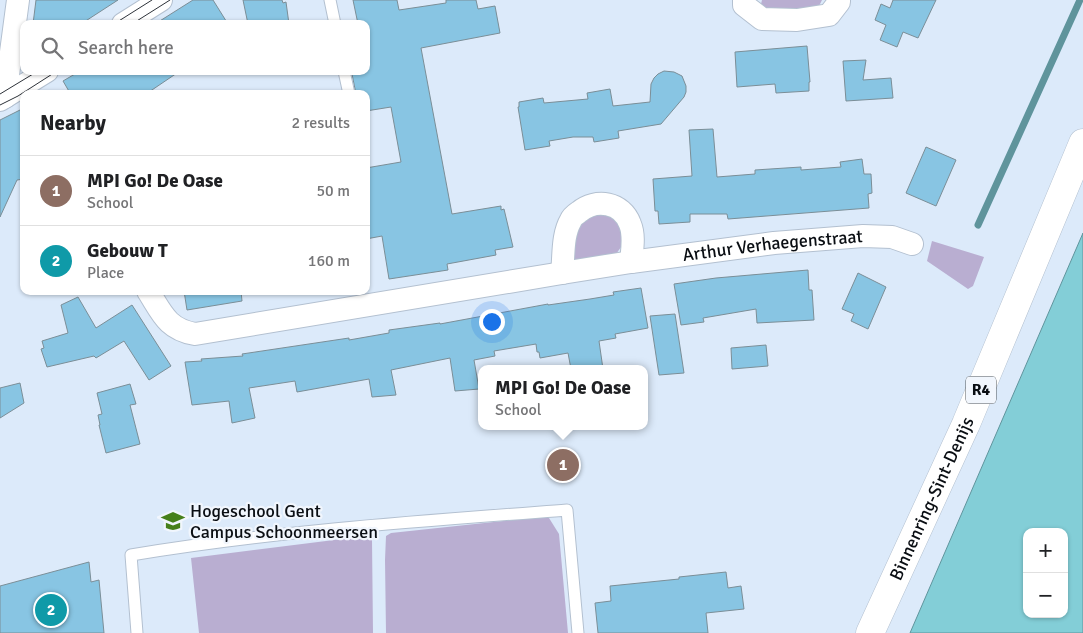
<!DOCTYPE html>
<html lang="en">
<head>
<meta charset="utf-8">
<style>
	body { margin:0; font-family:Signika,sans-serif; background:#f2f2f2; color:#202124 }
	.controls { position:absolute; right:15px; bottom:15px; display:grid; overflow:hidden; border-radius:10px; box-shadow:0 1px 4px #0004 }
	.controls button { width:45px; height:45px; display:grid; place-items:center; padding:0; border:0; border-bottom:1px solid #e0e0e0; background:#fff; color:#202124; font:25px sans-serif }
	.you { position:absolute; left:491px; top:321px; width:18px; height:18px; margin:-12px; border:4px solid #fff; border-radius:50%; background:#1a73e8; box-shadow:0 0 0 8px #1a73e833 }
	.badge { display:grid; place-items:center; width:32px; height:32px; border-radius:50%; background:#111827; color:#fff; font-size:16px; font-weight:700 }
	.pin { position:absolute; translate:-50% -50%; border:2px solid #fff; box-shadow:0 1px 5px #0006 }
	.popup { position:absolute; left:478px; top:365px; width:170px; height:65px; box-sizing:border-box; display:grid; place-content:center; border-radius:10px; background:#fff; filter:drop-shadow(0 1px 4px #0005); font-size:16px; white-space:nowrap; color:#757577 }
	.popup b { font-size:19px; color:#202124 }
	.popup::after { content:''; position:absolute; left:50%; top:100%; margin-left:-10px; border:10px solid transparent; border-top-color:#fff }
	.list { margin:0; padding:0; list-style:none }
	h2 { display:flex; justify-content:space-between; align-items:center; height:65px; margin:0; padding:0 20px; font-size:21px }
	h2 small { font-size:16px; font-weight:400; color:#757577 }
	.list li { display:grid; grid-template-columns:32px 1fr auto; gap:15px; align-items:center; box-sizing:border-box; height:70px; padding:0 20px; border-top:1px solid #e0e0e0 }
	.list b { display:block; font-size:19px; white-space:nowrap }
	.list p { margin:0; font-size:16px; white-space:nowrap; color:#757577 }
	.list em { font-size:16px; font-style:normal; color:#757577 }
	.icon { flex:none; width:28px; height:28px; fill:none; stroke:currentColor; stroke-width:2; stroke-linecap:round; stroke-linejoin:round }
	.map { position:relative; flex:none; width:1083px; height:633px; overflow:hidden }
	.search { position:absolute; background:#fff; box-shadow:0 1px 4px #0004; left:20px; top:20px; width:350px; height:55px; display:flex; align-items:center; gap:12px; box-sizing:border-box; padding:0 18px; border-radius:10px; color:#757577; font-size:19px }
	.panel { position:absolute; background:#fff; box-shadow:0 1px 4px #0004; left:20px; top:90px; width:350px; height:205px; border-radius:10px }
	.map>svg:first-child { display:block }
	.green { fill:#b9aed1 }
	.water { fill:#83ced7; stroke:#5f949c; fill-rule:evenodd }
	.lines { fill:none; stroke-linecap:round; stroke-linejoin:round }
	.stream { stroke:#5f949c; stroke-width:7 }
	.building { fill:#88c5e3; stroke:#7b8e97 }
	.service-casing { stroke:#b3c0d0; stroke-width:13 }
	.minor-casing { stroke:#b3c0d0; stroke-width:24 }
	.trunk-casing { stroke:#b3c0d0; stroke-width:29 }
	.service { stroke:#fff; stroke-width:11 }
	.minor { stroke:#fff; stroke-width:22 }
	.trunk { stroke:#fff; stroke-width:28 }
	.tram { stroke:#2d3239; stroke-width:1 }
	.labels { text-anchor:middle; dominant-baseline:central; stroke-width:4.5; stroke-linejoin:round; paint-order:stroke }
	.shield { fill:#f1f6fd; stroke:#4f5459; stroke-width:1 }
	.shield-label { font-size:16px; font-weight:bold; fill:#0a0e13 }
	.street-label { font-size:18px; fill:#0a0e13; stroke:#f1f6fd }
	.poi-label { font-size:18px; fill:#0a0e13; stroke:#f1f6fd; text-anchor:start }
</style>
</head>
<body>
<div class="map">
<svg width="1083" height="633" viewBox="0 0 1083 633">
	<rect width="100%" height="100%" fill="#dceafa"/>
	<path class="green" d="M 762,0 L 822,0 L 819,6 L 798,9 L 767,9 L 761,4 Z
		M 596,209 L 621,222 L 624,243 L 616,254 L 573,261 L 576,220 Z
		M 932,241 L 984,257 L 973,286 L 968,289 L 927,261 Z
		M 531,518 L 549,518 L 559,534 L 568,633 L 386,633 L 385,560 L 386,536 L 391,533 Z
		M 366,536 L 372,540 L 373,633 L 199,633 L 191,558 Z"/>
	<path class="water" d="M 1083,233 L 1083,633 L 910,633 ZM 1027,532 L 1064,532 L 1064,614 L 1027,614 Z"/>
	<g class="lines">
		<path class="stream" d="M 978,225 L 1080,0"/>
	</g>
	<path class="building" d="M 36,0 L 118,0 L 81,24 L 33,24 Z
		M 193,0 L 213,0 L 228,24 L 155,24 Z
		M 243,0 L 282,0 L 283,3 L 286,2 L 289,24 L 248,24 Z
		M 353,0 L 397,0 L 399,10 L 446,3 L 446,0 L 476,0 L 478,9 L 495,6 L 500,33 L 421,48 L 452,214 L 501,206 L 501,210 L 504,209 L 513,247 L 495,250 L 496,255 L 447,264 L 448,270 L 389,279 L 382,236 L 366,239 L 366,168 L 401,162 L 391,107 L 366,111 L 366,94 L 356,94 L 352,74 L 366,71 L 366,24 L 358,24 Z
		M 893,0 L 936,0 L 918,38 L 903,32 L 897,47 L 880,40 L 886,25 L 875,20 L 881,4 L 890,8 Z
		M 807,46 L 810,82 L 809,82 L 809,91 L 776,93 L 775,84 L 737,87 L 735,52 Z
		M 866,60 L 863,80 L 891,78 L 893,98 L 846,101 L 843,61 Z
		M 80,71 L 180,71 L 146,94 L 70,93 L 63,81 Z
		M 664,71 L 674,72 L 682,76 L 686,86 L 686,92 L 684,97 L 661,124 L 618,131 L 619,138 L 594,142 L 593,137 L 573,137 L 549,141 L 550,146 L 525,150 L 518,107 L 519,107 L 519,102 L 543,98 L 544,103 L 588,99 L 587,93 L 610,89 L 613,106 L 650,102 L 651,84 L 654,78 L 658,74 Z
		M 24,108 L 24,179 L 17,180 L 0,217 L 0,120 Z
		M 713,129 L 717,177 L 755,174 L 755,170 L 801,167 L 801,170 L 841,167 L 840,162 L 862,159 L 864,174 L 871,174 L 872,193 L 868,194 L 869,208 L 728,219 L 727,214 L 690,214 L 690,222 L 659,224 L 658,211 L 655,211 L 653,179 L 692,176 L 689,130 Z
		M 926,147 L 956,160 L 936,206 L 906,193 Z
		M 808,270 L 809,290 L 812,290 L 814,320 L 757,323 L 756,309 L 703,318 L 704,322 L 681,325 L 674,284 L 716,278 Z
		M 858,273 L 886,287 L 868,329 L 851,321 L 854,314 L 842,309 Z
		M 641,288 L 648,328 L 615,334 L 616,338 L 599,341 L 603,369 L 571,369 L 568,353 L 540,358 L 539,352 L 537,352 L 536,344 L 494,351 L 495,356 L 474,360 L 479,389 L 455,391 L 450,358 L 391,370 L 396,395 L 372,397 L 369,379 L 297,392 L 295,381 L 249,388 L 255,418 L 232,423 L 229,401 L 192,405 L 185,362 L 202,361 L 201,359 L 243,356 L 242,354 L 349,338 L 349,340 L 389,333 L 389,330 L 440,323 L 440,324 L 548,304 L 548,305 L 590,299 L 614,295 L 613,292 Z
		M 184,291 L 241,291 L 242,301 L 187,310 Z
		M 78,297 L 96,328 L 132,305 L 171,366 L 149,380 L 124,341 L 96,358 L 94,356 L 47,367 L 41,349 L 44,348 L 42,341 L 68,333 L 61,305 Z
		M 675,314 L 684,373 L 659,375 L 650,316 Z
		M 766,345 L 768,366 L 732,369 L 731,348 Z
		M 20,383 L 24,403 L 0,418 L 0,388 Z
		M 130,384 L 136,404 L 130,405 L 140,444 L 106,453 L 99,425 L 100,425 L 98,415 L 102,414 L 97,393 Z
		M 89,562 L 91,582 L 99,580 L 104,633 L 0,633 L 0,586 Z
		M 726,572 L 728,588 L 741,586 L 744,609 L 706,613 L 708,633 L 598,633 L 595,603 L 611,601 L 610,586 L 679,579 L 679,577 Z"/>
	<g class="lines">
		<defs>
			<path id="service" d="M 330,0 L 335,24
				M 344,71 L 349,94
				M 137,633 L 131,555 C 275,531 421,521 567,510 L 578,633"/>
			<g id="minor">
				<path d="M 744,0 L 744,5 L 762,19 L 797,20 L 829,15 L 839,2 L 839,0"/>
				<path d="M 123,24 L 161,0"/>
				<path d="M 5,97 L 18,0"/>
				<path d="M 0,100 L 47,71"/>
				<path d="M 562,273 C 564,256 562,235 571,220 C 572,217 576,214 579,212 C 596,198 622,202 630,224 C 635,236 632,250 631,262"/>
				<path id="s1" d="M 148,291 C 162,313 167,329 195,334 L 562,273 L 631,262 L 774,243 L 863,236 L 892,237 L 912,244"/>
			</g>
			<g id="trunk">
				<path id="s2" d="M 870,633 L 966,424 L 1083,143"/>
			</g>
		</defs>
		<use href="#service" class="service-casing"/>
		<use href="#minor" class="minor-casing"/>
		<use href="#trunk" class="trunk-casing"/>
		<use href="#service" class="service"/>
		<use href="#minor" class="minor"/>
		<use href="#trunk" class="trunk"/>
		<path class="tram" d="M 114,24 L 152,0
			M 132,24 L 170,0
			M 0,94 L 38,71
			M 0,105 L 18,96 L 57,71"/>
	</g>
	<defs>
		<symbol id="university-bare" viewBox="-9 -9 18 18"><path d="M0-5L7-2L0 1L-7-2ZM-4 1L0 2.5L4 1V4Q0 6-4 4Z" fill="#46801a" stroke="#f1f6fd" stroke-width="2.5" paint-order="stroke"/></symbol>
	</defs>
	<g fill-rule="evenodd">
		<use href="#university-bare" x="157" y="505" width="32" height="32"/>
	</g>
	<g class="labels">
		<rect class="shield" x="966" y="376.5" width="30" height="27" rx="4"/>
		<g class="shield-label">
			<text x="981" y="390">R4</text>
		</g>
		<g class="street-label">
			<text stroke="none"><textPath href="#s1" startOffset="651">Arthur Verhaegenstraat</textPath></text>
			<text stroke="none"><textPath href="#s2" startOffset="148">Binnenring-Sint-Denijs</textPath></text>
		</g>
		<g class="poi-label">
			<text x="190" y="511">Hogeschool Gent<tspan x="190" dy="21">Campus Schoonmeersen</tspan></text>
		</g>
	</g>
</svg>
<div class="controls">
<button>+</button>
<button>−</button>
</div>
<div class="you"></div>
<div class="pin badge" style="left:563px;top:465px;background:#8d6e63">1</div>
<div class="popup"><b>MPI Go! De Oase</b>School</div>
<div class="pin badge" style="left:51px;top:610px;background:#0f9aa8">2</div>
<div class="search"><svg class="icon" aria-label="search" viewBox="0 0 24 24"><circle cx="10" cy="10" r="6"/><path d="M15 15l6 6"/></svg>Search here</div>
<section class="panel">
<h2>Nearby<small>2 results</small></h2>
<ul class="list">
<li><span class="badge" style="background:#8d6e63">1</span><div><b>MPI Go! De Oase</b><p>School</p></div><em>50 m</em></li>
<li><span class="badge" style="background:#0f9aa8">2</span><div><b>Gebouw T</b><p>Place</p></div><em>160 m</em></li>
</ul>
</section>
</div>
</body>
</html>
